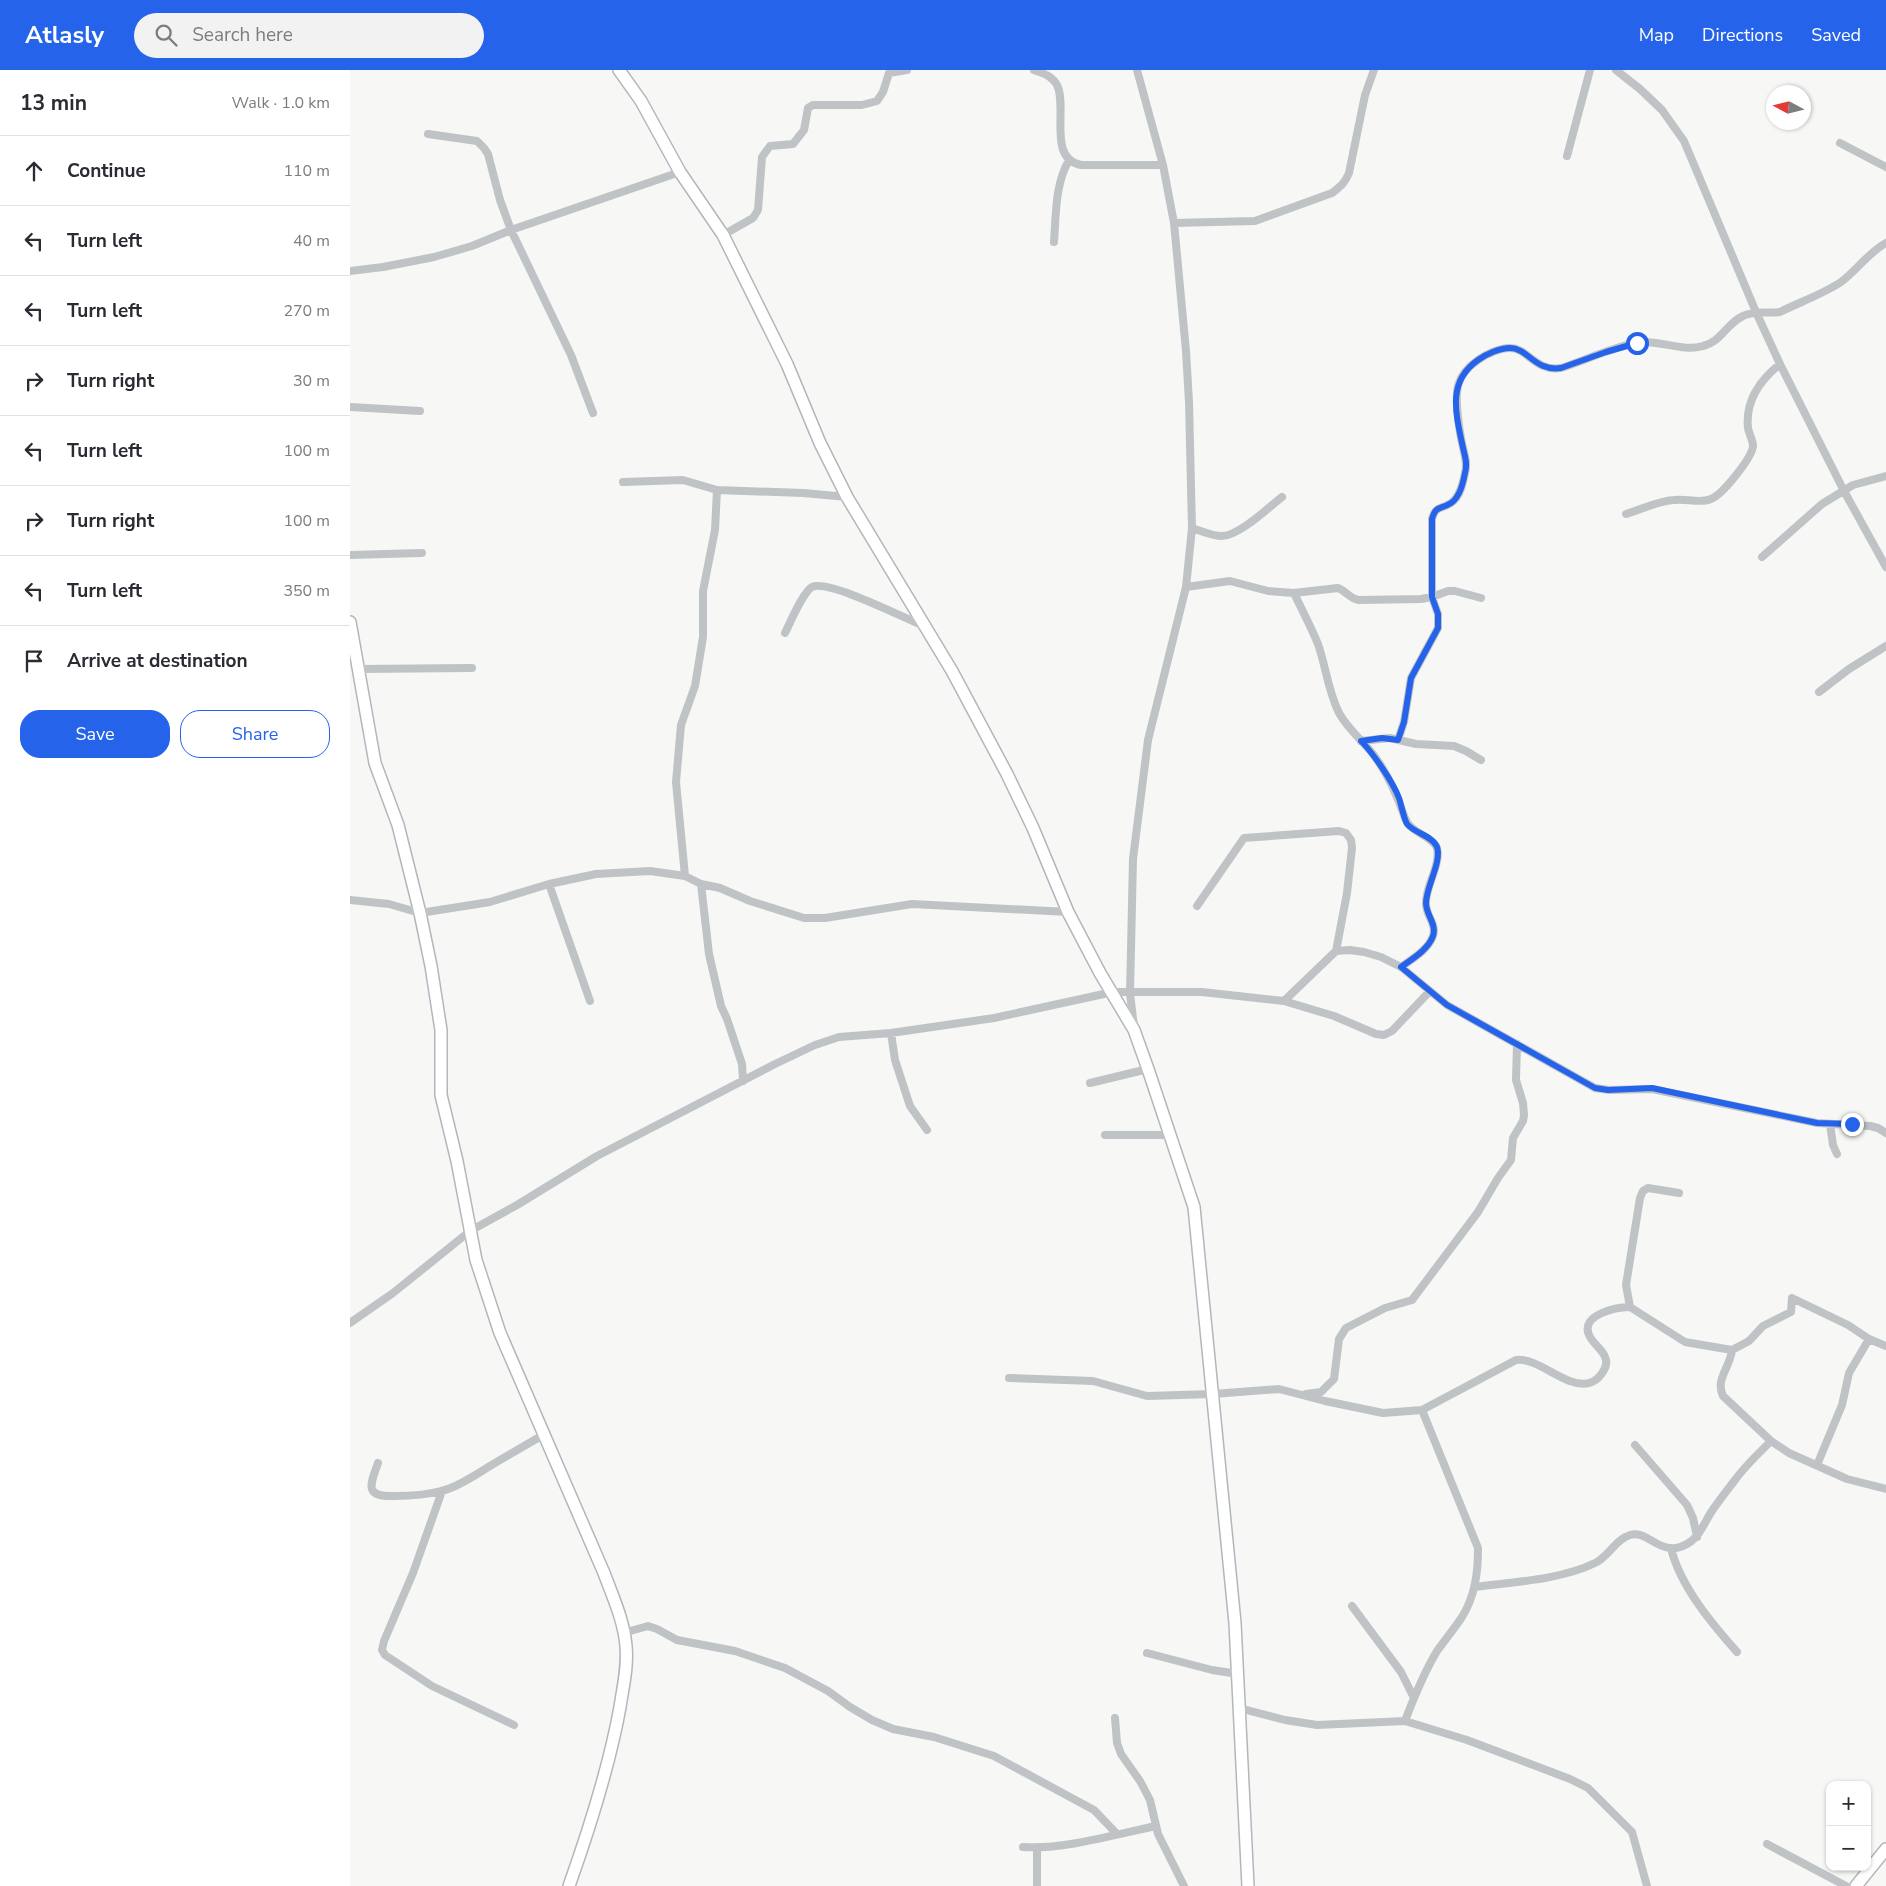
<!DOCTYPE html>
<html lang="en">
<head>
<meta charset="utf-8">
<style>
	body { margin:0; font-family:"Nunito Sans",sans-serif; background:#f2f2f3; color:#2b2b33 }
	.controls { position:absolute; right:15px; bottom:15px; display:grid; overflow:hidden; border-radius:10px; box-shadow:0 1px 4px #0004 }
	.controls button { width:45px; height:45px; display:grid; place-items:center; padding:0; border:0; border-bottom:1px solid #e1e1e2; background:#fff; color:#2b2b33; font:25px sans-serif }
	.compass { position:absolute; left:1416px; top:15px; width:45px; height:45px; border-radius:50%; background:#fff; box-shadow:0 1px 4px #0004; rotate:277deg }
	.stop { position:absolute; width:15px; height:15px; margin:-11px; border:4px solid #2563eb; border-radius:50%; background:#fff }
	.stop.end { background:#2563eb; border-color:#fff; box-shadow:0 1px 5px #0008 }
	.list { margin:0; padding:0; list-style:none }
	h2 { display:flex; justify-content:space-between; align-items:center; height:65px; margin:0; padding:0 20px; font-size:21px }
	h2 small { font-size:16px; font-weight:400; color:#7c7c81 }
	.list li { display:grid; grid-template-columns:32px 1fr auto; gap:15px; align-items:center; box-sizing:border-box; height:70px; padding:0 20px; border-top:1px solid #e1e1e2 }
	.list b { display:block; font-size:19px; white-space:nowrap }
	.list em { font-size:16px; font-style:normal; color:#7c7c81 }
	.actions { display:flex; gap:10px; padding:15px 20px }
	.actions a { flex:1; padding:11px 0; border:1px solid #2563eb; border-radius:20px; text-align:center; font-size:18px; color:#2563eb }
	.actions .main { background:#2563eb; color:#fff }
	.icon { flex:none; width:28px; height:28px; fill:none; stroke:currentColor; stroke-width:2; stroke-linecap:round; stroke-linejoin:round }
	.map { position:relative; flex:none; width:1536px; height:1816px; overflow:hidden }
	header { display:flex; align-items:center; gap:30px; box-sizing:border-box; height:70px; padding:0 25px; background:#2563eb; color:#fff }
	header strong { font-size:24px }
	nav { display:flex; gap:28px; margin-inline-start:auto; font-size:18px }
	.search { width:350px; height:45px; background:#f2f2f3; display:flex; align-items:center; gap:12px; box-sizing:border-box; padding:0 18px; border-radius:28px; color:#7c7c81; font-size:19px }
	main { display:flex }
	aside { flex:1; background:#fff }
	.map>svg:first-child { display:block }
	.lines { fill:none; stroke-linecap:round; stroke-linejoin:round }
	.secondary-casing { stroke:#b1b7bb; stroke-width:14 }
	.street { stroke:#bfc3c6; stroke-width:8 }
	.secondary { stroke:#fff; stroke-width:11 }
	.route { stroke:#2563eb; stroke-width:6 }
</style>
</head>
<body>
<header>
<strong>Atlasly</strong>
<div class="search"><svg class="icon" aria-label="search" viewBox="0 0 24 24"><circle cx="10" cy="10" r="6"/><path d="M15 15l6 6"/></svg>Search here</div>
<nav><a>Map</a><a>Directions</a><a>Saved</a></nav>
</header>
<main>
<aside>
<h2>13 min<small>Walk · 1.0 km</small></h2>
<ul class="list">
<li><svg class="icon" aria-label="ahead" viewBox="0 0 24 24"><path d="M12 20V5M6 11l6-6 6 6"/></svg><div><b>Continue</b></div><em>110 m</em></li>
<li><svg class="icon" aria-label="left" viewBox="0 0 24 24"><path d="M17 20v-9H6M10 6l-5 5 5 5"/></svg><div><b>Turn left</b></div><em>40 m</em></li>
<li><svg class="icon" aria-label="left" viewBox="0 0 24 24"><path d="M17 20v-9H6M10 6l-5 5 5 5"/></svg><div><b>Turn left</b></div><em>270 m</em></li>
<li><svg class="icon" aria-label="right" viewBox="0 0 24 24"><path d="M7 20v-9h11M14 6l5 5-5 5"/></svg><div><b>Turn right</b></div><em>30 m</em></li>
<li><svg class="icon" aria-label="left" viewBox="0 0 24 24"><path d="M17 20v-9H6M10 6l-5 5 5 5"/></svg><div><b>Turn left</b></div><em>100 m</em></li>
<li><svg class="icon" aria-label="right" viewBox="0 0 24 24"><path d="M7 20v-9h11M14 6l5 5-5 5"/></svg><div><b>Turn right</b></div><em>100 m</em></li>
<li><svg class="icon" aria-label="left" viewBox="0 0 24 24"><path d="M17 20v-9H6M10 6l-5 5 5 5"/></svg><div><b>Turn left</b></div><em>350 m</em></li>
<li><svg class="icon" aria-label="arrive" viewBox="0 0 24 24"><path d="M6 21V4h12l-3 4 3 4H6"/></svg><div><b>Arrive at destination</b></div></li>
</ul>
<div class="actions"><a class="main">Save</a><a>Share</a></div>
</aside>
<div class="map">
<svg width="1536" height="1816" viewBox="0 0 1536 1816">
	<rect width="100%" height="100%" fill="#f7f7f5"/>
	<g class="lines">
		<defs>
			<path id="secondary" d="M 269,0 L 291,31 L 330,102 L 373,165 L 437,294 L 470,373 L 497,427 L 602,601 L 657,704 L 683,758 L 718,842 L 750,903 L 784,960 L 798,999 L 844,1137 L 885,1553 L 898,1816
				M 0,552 L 25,693 L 48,755 L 70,843 L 81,896 L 91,960 L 91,1025 L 107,1091 L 126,1190 L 150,1263 L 254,1503 C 263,1527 274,1551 276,1576 C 278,1597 273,1617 270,1637 C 259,1698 240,1757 219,1816
				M 1506,1816 L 1536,1779"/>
		</defs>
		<use href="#secondary" class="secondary-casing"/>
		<path class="street" d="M 684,0 C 693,3 702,6 707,15 C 718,37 697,89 731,95 L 813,95
			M 1266,0 L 1290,19 L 1312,40 L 1334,71 L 1406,242 L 1430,294 L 1494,421 L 1536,497
			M 78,64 L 127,71 L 134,78 L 138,84 L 150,130 L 161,160 L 221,285 L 243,343
			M 1490,73 L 1536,97
			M 1217,86 L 1240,0
			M 824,153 L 905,151 L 982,123 C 990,117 995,113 999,103 L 1015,25 L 1024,0
			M 373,165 L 403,148 L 408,140 L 412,87 L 420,76 L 443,74 L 454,60 L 458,38 L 463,35 L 512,35 L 527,31 L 533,22 L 539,3 L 557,0
			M 704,172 C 706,145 705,114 719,90
			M 0,201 L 33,197 L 84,187 L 122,176 L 161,160 L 330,102
			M 0,337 L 70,341
			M 273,412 L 333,410 L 367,420 L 453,423 L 497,427
			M 1276,444 C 1292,439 1308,431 1324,430 C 1336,428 1349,434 1361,429 C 1372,425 1402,388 1403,376 C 1403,370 1399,364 1398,358 C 1395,330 1410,310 1430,294
			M 842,458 C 852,461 862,466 872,466 C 889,466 919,437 932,427
			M 0,485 L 72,483
			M 1412,487 L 1472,434 L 1503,415 L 1536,406
			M 836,517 L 880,511 L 918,521 L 944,523 L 988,518 C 996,521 1000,529 1009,530 L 1071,529 L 1082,527 L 1098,521 L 1105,521 L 1131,528
			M 944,523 C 952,540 961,557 968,574 C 976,597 978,621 989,643 C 997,657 1007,666 1018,678 C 1035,697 1047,725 1055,748 C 1060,763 1083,766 1087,778 C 1091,796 1075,816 1076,834 C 1076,846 1087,854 1083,866 C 1078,880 1062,889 1051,897
			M 435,563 C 440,553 453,522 462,517 C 478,509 556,549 574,556
			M 9,599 L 122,598
			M 1469,622 L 1499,599 L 1536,576
			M 1048,670 L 1054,652 L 1061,608 L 1088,558 L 1088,544 L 1082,527 L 1082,449 C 1086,435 1090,440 1101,433 C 1110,427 1113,413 1115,403 C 1118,392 1114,384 1112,373 C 1110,365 1109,355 1108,347 C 1105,321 1105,306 1128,290 C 1136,284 1150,278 1160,278 C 1178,278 1185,302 1211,298 C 1233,291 1270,274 1292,272 C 1313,271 1333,282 1353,276 C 1371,272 1377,253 1393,246 C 1405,240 1418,244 1430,242 C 1450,232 1473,224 1491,212 C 1507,200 1519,182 1536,173
			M 1011,671 L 1040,668 L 1066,674 L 1104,676 L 1116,681 L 1131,690
			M 335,806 L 326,712 L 331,655 L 345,616 L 353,567 L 353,521 L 365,460 L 367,420
			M 199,814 L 240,931
			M 351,814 L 359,884 L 371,936 L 377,949 L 392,994 L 393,1011
			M 0,830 L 39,834 L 70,843 L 140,832 L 199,814 L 246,804 L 300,801 L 335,806 L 351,814 L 370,818 L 400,831 L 454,848 L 475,848 L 562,834 L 718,842
			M 847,836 L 894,768 L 989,761 L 996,763 L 1001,770 L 1002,778 L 997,823 L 986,881 L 934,931
			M 986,881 L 1000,880 L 1014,882 L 1031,887 L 1051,897 L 1097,935 L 1245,1018 L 1259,1020 L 1302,1019 L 1467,1053 L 1520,1056 L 1528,1058 L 1536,1063
			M 784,957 L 780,923 L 783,789 L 798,670 L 836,517 L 842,458 L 839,332 L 836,281 L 824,153 L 813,95 L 787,0
			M 541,963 L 545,990 L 560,1036 L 577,1060
			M 740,1013 L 798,999
			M 1480,1054 L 1483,1075 L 1487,1084
			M 755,1065 L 820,1065
			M 1280,1237 L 1276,1215 L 1290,1128 L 1293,1121 L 1298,1118 L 1329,1123
			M 0,1253 L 43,1223 L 120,1161 L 167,1135 L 247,1086 L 425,994 L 465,975 L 489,967 L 541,963 L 644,948 L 763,922 L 852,922 L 934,931 L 984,946 L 1026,964 L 1034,965 L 1042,961 L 1079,922
			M 1382,1280 C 1380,1298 1365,1309 1373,1326 L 1421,1371 L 1439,1383 L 1497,1409 L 1536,1419
			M 659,1308 L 743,1311 L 797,1326 L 863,1324 L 929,1319 L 975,1331 L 1033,1343 L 1072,1340 L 1166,1290 C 1189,1287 1216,1319 1239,1313 C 1248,1311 1260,1297 1255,1287 C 1252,1279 1243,1274 1239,1265 C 1230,1245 1266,1237 1280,1237 L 1335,1272 L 1382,1280 L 1399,1271 L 1413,1256 L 1441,1242 L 1442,1228 L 1498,1255 L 1519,1269 L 1536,1276
			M 956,1324 L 971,1322 L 984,1309 L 989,1269 L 996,1258 L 1035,1238 L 1062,1230 L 1128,1142 L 1148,1108 L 1161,1090 L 1163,1068 L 1173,1051 L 1174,1045 L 1173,1033 L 1166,1010 L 1167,974
			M 1285,1375 L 1337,1435 L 1343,1448 L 1347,1467
			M 28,1393 C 19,1417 15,1427 45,1426 C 61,1426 76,1425 91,1421 C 106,1418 120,1408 132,1401 C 153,1388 174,1376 195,1364
			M 1467,1395 L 1492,1335 L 1499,1303 L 1519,1269
			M 92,1421 L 63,1503 L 34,1571 L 32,1580 L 35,1585 L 82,1616 L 164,1655
			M 1321,1478 C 1330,1516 1362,1554 1387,1582
			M 1125,1517 C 1163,1512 1210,1510 1245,1493 C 1258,1487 1266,1469 1280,1465 C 1298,1459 1311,1489 1337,1474 C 1351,1466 1355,1450 1364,1438 C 1371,1428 1378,1419 1385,1410 C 1395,1396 1408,1384 1421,1371
			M 1002,1536 L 1051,1602 L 1064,1628
			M 273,1563 L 298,1556 L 307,1559 L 327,1570 L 385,1581 L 435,1598 L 478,1621 L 500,1637 L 522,1650 L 543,1659 L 584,1667 L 644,1686 L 744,1740 L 767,1764
			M 797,1583 L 862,1600 L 888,1604
			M 889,1638 L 935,1650 L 967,1655 L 1055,1651 L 1117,1670 L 1220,1709 L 1238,1718 L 1282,1762 L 1297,1816
			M 765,1648 L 767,1673 L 771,1684 L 790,1711 L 800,1730 L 808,1764 L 834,1816
			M 1055,1651 C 1064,1627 1074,1603 1087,1581 C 1095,1570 1104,1559 1112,1547 C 1125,1526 1128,1503 1128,1478 L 1072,1340
			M 1417,1774 L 1496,1816
			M 673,1777 C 712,1780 767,1764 806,1756
			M 687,1816 L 687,1778"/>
		<use href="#secondary" class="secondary"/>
	</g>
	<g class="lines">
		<path class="route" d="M 1287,273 L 1256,282 L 1211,298 C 1185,302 1178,278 1160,278 C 1150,278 1136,284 1128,290 C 1098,311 1105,341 1112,373 C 1114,384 1118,392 1115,403 C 1113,413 1110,427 1101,433 C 1090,440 1086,435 1082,449 L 1082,527 L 1088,544 L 1088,558 L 1061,608 L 1054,652 L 1048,670 L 1032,668 L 1011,671 C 1023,683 1043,712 1049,728 C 1052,737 1053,746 1057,754 C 1064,763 1083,766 1087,777 C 1092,792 1076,817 1076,833 C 1076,845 1087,854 1083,866 C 1078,880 1062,889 1051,897 L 1097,935 L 1245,1018 L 1258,1020 L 1302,1018 L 1467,1053 L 1502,1054"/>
	</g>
</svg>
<div class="controls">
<button>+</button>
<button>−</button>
</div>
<svg class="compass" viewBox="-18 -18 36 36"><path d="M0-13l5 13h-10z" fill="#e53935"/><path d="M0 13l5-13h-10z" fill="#7c7c81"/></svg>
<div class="stop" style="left:1287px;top:273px"></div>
<div class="stop end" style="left:1502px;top:1054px"></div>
</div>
</main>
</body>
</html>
